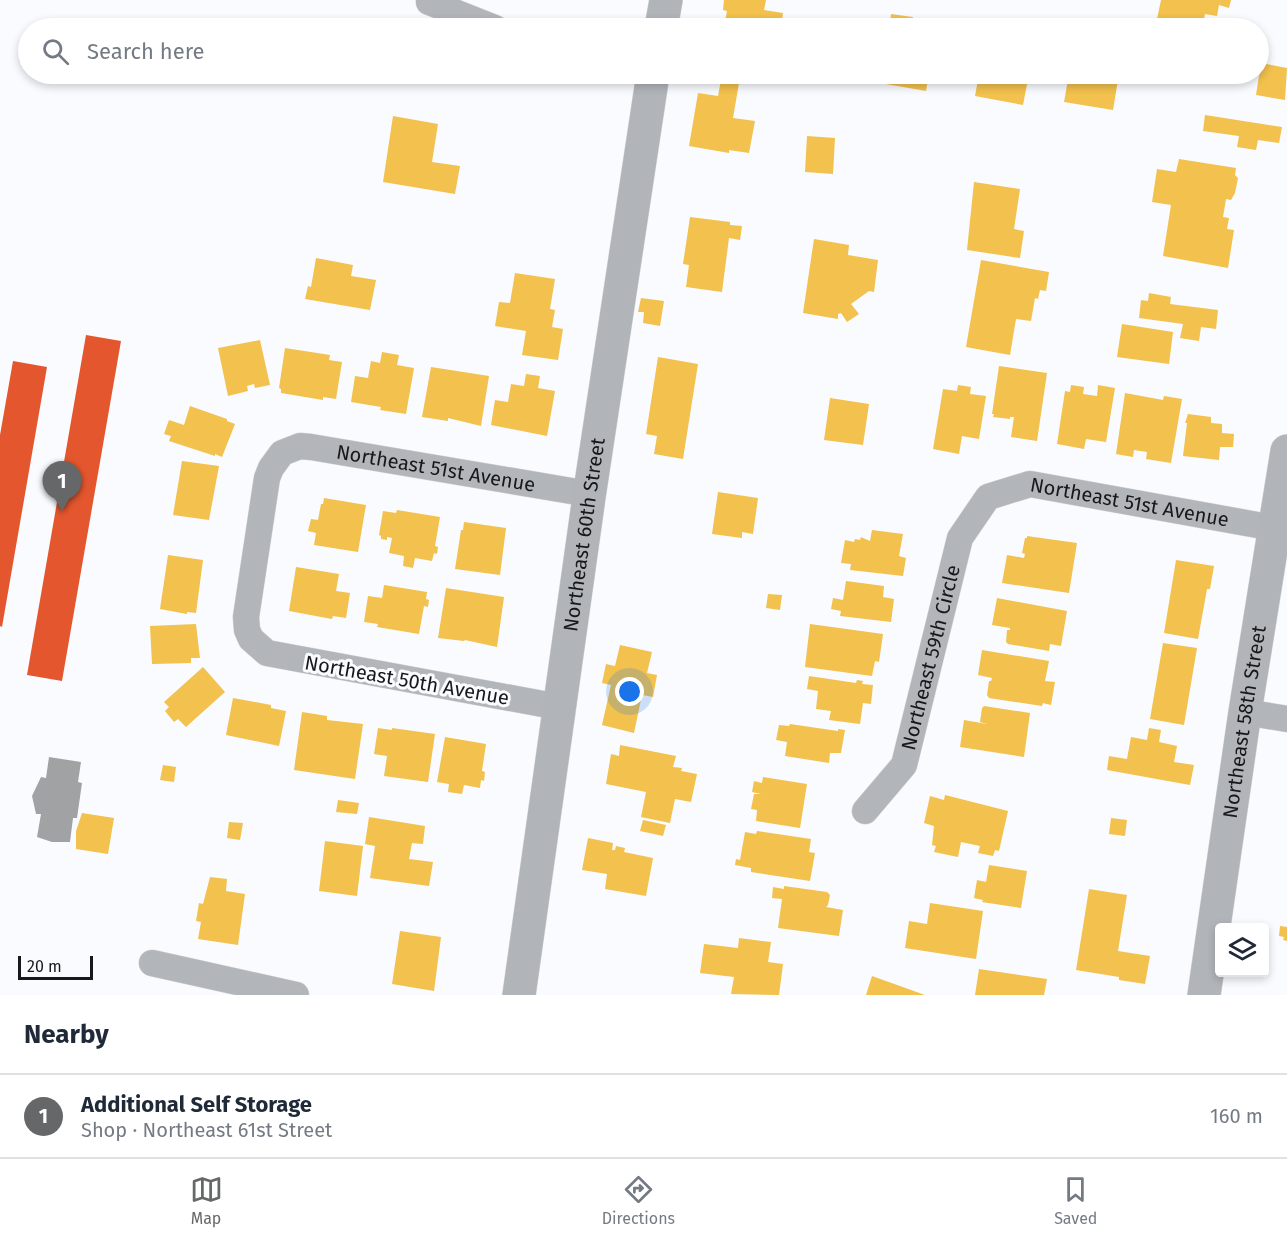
<!DOCTYPE html>
<html lang="en">
<head>
<meta charset="utf-8">
<style>
	body { margin:0; font-family:"Fira Sans",sans-serif; background:#f2f2f3; color:#1f2937 }
	.controls { position:absolute; right:18px; bottom:18px; display:grid; overflow:hidden; border-radius:6px; box-shadow:0 3px 9px #0003 }
	.controls button { width:54px; height:54px; display:grid; place-items:center; padding:0; border:0; border-bottom:2px solid #e0e1e3; background:#fff; color:#1f2937; font:30px sans-serif }
	.scale { position:absolute; left:18px; bottom:15px; width:75px; box-sizing:border-box; padding-left:6px; border:3px solid #171819; border-top:0; font-size:16px; line-height:21px; white-space:nowrap; color:#171819; -webkit-text-stroke:4px #f8fbff; paint-order:stroke }
	.you { position:absolute; left:630px; top:692px; width:21px; height:21px; margin:-15px; border:4px solid #fff; border-radius:50%; background:#1a73e8; box-shadow:0 0 0 9px #1a73e833 }
	.badge { display:grid; place-items:center; width:39px; height:39px; border-radius:50%; background:#666769; color:#fff; font-size:20px; font-weight:700 }
	.pin { position:absolute; translate:-50% -50px; filter:drop-shadow(0 2px 3px #0008) }
	.pin::after { content:''; position:absolute; top:32px; width:21px; height:18px; background:inherit; clip-path:polygon(0 0,100% 0,50% 100%) }
	.list { margin:0; padding:0; list-style:none }
	h2 { display:flex; justify-content:space-between; align-items:center; height:78px; margin:0; padding:0 24px; font-size:26px }
	h2 small { font-size:20px; font-weight:400; color:#747a83 }
	.list li { display:grid; grid-template-columns:39px 1fr auto; gap:18px; align-items:center; box-sizing:border-box; height:84px; padding:0 24px; border-top:2px solid #e0e1e3 }
	.list b { display:block; font-size:22px; white-space:nowrap }
	.list p { margin:0; font-size:20px; white-space:nowrap; color:#747a83 }
	.list em { font-size:20px; font-style:normal; color:#747a83 }
	.icon { flex:none; width:33px; height:33px; fill:none; stroke:currentColor; stroke-width:2; stroke-linecap:round; stroke-linejoin:round }
	.map { position:relative; flex:none; width:1287px; height:995px; overflow:hidden }
	.search { position:absolute; background:#fff; box-shadow:0 3px 9px #0003; left:18px; right:18px; top:18px; height:66px; display:flex; align-items:center; gap:15px; box-sizing:border-box; padding:0 21px; border-radius:33px; color:#747a83; font-size:22px }
	.sheet { height:162px; background:#fff }
	nav { display:flex; justify-content:space-around; align-items:center; box-sizing:border-box; height:84px; border-top:2px solid #e0e1e3; background:#fff; font-size:16px; color:#747a83 }
	nav a { display:grid; justify-items:center; gap:3px }
	nav .on { color:#666769 }
	.map>svg:first-child { display:block }
	.homes { fill:#f2c14e }
	.shops { fill:#e4572e }
	.building { fill:#a1a2a4 }
	.lines { fill:none; stroke-linecap:round; stroke-linejoin:round }
	.street-casing { stroke:#d6d7d9; stroke-width:27 }
	.secondary-casing { stroke:#d6d7d9; stroke-width:34 }
	.street { stroke:#b2b6bb; stroke-width:26 }
	.secondary { stroke:#b1b5ba; stroke-width:33 }
	.labels { text-anchor:middle; dominant-baseline:central; stroke-width:6; stroke-linejoin:round; paint-order:stroke }
	.street-label { font-size:20px; fill:#171819; stroke:#f8fbff }
</style>
</head>
<body>
<div class="map">
<svg width="1287" height="995" viewBox="0 0 1287 995">
	<rect width="100%" height="100%" fill="#f9fbfe"/>
	<path class="homes" d="M 724,0 L 766,0 L 764,10 L 783,13 L 781,28 L 746,28 L 747,25 L 725,21 L 727,11 L 723,10 Z
		M 1161,0 L 1231,0 L 1229,8 L 1219,5 L 1217,16 L 1205,14 L 1202,28 L 1167,28 L 1168,22 L 1157,19 Z
		M 891,14 L 913,17 L 911,28 L 889,28 Z
		M 1261,63 L 1287,68 L 1285,100 L 1256,95 Z
		M 881,74 L 929,74 L 926,91 L 880,83 Z
		M 979,74 L 1029,74 L 1023,105 L 975,96 Z
		M 1069,74 L 1119,74 L 1113,110 L 1064,102 Z
		M 1169,74 L 1186,74 L 1184,82 L 1168,79 Z
		M 721,80 L 739,83 L 733,118 L 755,121 L 749,153 L 729,150 L 729,153 L 689,146 L 698,93 L 718,96 Z
		M 1205,115 L 1282,127 L 1279,143 L 1258,140 L 1256,150 L 1237,147 L 1239,136 L 1203,131 Z
		M 393,116 L 438,124 L 432,162 L 460,166 L 455,194 L 383,182 Z
		M 807,136 L 835,138 L 833,174 L 805,172 Z
		M 1179,159 L 1236,168 L 1235,175 L 1238,178 L 1235,193 L 1231,200 L 1226,199 L 1223,217 L 1229,218 L 1227,229 L 1234,230 L 1228,268 L 1163,256 L 1171,205 L 1152,202 L 1157,169 L 1176,172 Z
		M 974,182 L 1020,189 L 1014,229 L 1024,231 L 1020,258 L 967,250 Z
		M 690,217 L 730,222 L 730,225 L 742,226 L 740,240 L 729,238 L 722,292 L 686,287 L 689,265 L 683,264 Z
		M 814,239 L 849,245 L 848,255 L 878,260 L 874,292 L 869,291 L 851,304 L 859,314 L 847,322 L 841,313 L 838,314 L 838,319 L 803,313 Z
		M 316,258 L 353,265 L 351,276 L 376,280 L 370,310 L 305,299 L 308,286 L 311,287 Z
		M 981,260 L 1049,272 L 1046,291 L 1040,290 L 1038,299 L 1035,298 L 1031,321 L 1016,319 L 1010,355 L 966,347 Z
		M 515,273 L 555,279 L 550,309 L 555,310 L 552,327 L 563,329 L 558,360 L 522,355 L 526,331 L 495,326 L 499,302 L 510,303 Z
		M 1149,293 L 1171,297 L 1170,304 L 1218,310 L 1216,329 L 1201,327 L 1199,341 L 1180,338 L 1183,324 L 1139,318 L 1141,300 L 1148,301 Z
		M 641,298 L 664,301 L 660,326 L 643,323 L 644,312 L 638,312 Z
		M 1122,324 L 1173,332 L 1169,364 L 1117,357 Z
		M 260,340 L 270,385 L 255,388 L 254,384 L 247,386 L 248,391 L 228,396 L 218,348 Z
		M 285,348 L 330,355 L 329,360 L 342,362 L 336,399 L 323,397 L 323,400 L 281,393 L 281,389 L 279,388 Z
		M 382,352 L 399,355 L 397,365 L 414,368 L 406,414 L 380,410 L 381,407 L 351,402 L 355,376 L 368,378 L 371,361 L 380,363 Z
		M 658,357 L 698,364 L 683,459 L 654,454 L 657,436 L 646,434 Z
		M 999,366 L 1047,373 L 1037,441 L 1011,437 L 1014,417 L 1010,417 L 1010,419 L 993,417 L 994,414 L 992,414 Z
		M 431,367 L 489,376 L 481,426 L 448,418 L 448,421 L 422,417 Z
		M 526,374 L 540,376 L 538,388 L 555,391 L 547,436 L 491,425 L 495,400 L 508,402 L 511,384 L 524,386 Z
		M 958,385 L 971,387 L 970,394 L 986,396 L 979,439 L 962,436 L 959,454 L 933,449 L 943,389 L 957,391 Z
		M 1071,385 L 1084,387 L 1083,394 L 1097,396 L 1098,385 L 1115,388 L 1106,442 L 1086,439 L 1084,449 L 1057,444 L 1065,391 L 1070,392 Z
		M 1125,393 L 1163,400 L 1164,396 L 1182,399 L 1171,463 L 1146,459 L 1147,452 L 1134,450 L 1133,457 L 1116,454 Z
		M 830,398 L 869,404 L 863,445 L 824,440 Z
		M 190,406 L 227,419 L 227,421 L 235,424 L 222,457 L 215,454 L 215,456 L 169,441 L 171,436 L 164,434 L 169,420 L 184,425 Z
		M 1188,414 L 1211,417 L 1211,423 L 1222,424 L 1222,433 L 1234,434 L 1233,447 L 1220,447 L 1219,460 L 1183,456 L 1187,423 L 1185,423 Z
		M 182,461 L 219,466 L 209,520 L 173,515 Z
		M 718,492 L 758,498 L 753,534 L 742,532 L 742,538 L 712,534 Z
		M 324,498 L 366,505 L 358,552 L 314,545 L 316,533 L 308,531 L 311,519 L 318,520 L 321,504 L 323,504 Z
		M 397,510 L 440,517 L 435,546 L 438,547 L 437,554 L 434,553 L 432,561 L 415,558 L 413,568 L 403,566 L 404,556 L 389,553 L 392,538 L 387,537 L 387,540 L 381,539 L 381,536 L 379,535 L 383,511 L 396,513 Z
		M 464,522 L 506,528 L 500,575 L 455,569 L 461,530 L 463,530 Z
		M 872,530 L 903,534 L 899,556 L 906,558 L 903,576 L 850,570 L 851,564 L 841,563 L 845,540 L 854,542 L 855,539 L 860,540 L 861,537 L 870,541 Z
		M 1027,536 L 1077,543 L 1069,593 L 1002,583 L 1007,555 L 1024,558 L 1025,554 L 1022,553 L 1025,538 L 1027,538 Z
		M 168,555 L 203,560 L 196,613 L 187,612 L 187,614 L 160,609 Z
		M 1176,560 L 1214,566 L 1210,589 L 1207,589 L 1198,639 L 1164,633 Z
		M 296,567 L 339,574 L 336,591 L 350,593 L 346,618 L 333,616 L 332,619 L 289,611 Z
		M 846,581 L 884,586 L 883,597 L 894,599 L 891,622 L 840,616 L 841,611 L 831,609 L 833,598 L 843,600 Z
		M 384,585 L 427,592 L 426,599 L 429,600 L 428,607 L 424,606 L 419,634 L 377,627 L 378,624 L 364,622 L 368,596 L 382,598 Z
		M 446,588 L 504,597 L 497,647 L 465,640 L 464,641 L 438,638 Z
		M 768,594 L 782,595 L 780,610 L 766,608 Z
		M 997,598 L 1067,611 L 1061,646 L 1050,644 L 1049,651 L 1008,644 L 1006,642 L 1007,630 L 1010,630 L 1010,628 L 992,625 Z
		M 196,624 L 200,658 L 191,658 L 191,663 L 152,664 L 150,626 Z
		M 810,624 L 883,634 L 879,662 L 875,661 L 872,676 L 805,667 Z
		M 1163,643 L 1197,648 L 1184,725 L 1150,719 Z
		M 620,645 L 652,652 L 647,673 L 657,675 L 653,697 L 642,695 L 634,733 L 602,725 L 611,685 L 602,683 L 606,664 L 615,666 Z
		M 982,650 L 1049,661 L 1045,681 L 1055,682 L 1051,705 L 1043,703 L 1042,706 L 989,698 L 987,695 L 989,681 L 991,681 L 992,678 L 978,675 Z
		M 203,667 L 225,692 L 186,727 L 178,719 L 174,722 L 165,711 L 169,707 L 164,702 Z
		M 809,676 L 856,683 L 857,680 L 863,681 L 862,684 L 873,685 L 871,704 L 863,703 L 860,724 L 829,720 L 831,711 L 816,709 L 818,691 L 807,689 Z
		M 233,698 L 271,705 L 271,708 L 286,711 L 279,746 L 226,735 Z
		M 984,706 L 1030,713 L 1024,757 L 960,747 L 964,720 L 987,724 L 980,722 L 982,708 Z
		M 302,712 L 327,716 L 327,720 L 363,724 L 355,779 L 294,770 Z
		M 790,724 L 838,731 L 838,729 L 845,730 L 841,753 L 830,753 L 829,763 L 785,756 L 787,742 L 776,740 L 779,725 L 789,726 Z
		M 378,728 L 392,730 L 392,728 L 435,734 L 428,782 L 384,776 L 387,756 L 374,754 Z
		M 1149,728 L 1161,730 L 1159,742 L 1177,746 L 1174,762 L 1194,765 L 1190,785 L 1107,770 L 1109,756 L 1127,759 L 1131,737 L 1147,740 Z
		M 445,737 L 486,744 L 482,771 L 485,772 L 484,781 L 481,780 L 480,788 L 464,785 L 462,794 L 448,792 L 449,784 L 437,782 Z
		M 620,745 L 676,756 L 673,767 L 682,768 L 681,771 L 697,774 L 691,802 L 675,799 L 670,823 L 641,817 L 646,792 L 606,784 L 611,754 L 619,756 Z
		M 163,765 L 176,767 L 174,782 L 160,780 Z
		M 763,777 L 807,784 L 800,828 L 756,821 L 757,810 L 751,809 L 754,794 L 761,794 L 752,792 L 754,781 L 762,783 Z
		M 945,795 L 1008,811 L 999,851 L 995,850 L 993,856 L 978,853 L 980,846 L 961,842 L 958,857 L 934,852 L 936,846 L 932,845 L 934,826 L 924,823 L 930,796 L 944,800 Z
		M 338,800 L 359,803 L 357,814 L 336,812 Z
		M 82,813 L 114,818 L 108,854 L 76,849 L 76,831 Z
		M 369,817 L 425,826 L 423,844 L 412,843 L 409,859 L 433,862 L 429,886 L 370,878 L 375,846 L 365,844 Z
		M 1111,818 L 1127,820 L 1125,836 L 1109,834 Z
		M 643,820 L 666,825 L 663,836 L 640,831 Z
		M 229,822 L 243,823 L 240,840 L 227,838 Z
		M 757,831 L 811,839 L 809,852 L 815,853 L 810,881 L 751,872 L 751,868 L 735,865 L 736,859 L 740,860 L 745,832 L 756,834 Z
		M 588,838 L 613,843 L 612,850 L 615,850 L 616,846 L 625,848 L 624,852 L 653,858 L 646,896 L 605,889 L 607,874 L 582,870 Z
		M 325,841 L 363,846 L 357,896 L 319,891 Z
		M 989,865 L 1027,871 L 1021,908 L 982,902 L 983,900 L 974,898 L 977,880 L 986,882 Z
		M 210,877 L 227,879 L 226,891 L 245,894 L 238,945 L 198,939 L 201,922 L 196,921 L 199,903 L 203,904 Z
		M 784,886 L 827,892 L 830,895 L 828,905 L 826,907 L 843,910 L 839,936 L 778,928 L 782,899 L 772,898 L 773,887 L 784,889 Z
		M 1089,889 L 1127,895 L 1118,951 L 1150,956 L 1145,984 L 1119,980 L 1119,977 L 1076,970 Z
		M 930,903 L 983,911 L 976,959 L 905,948 L 909,921 L 927,924 Z
		M 1280,926 L 1287,927 L 1287,941 L 1283,940 L 1284,937 L 1279,936 Z
		M 400,931 L 441,937 L 434,991 L 392,984 Z
		M 739,938 L 771,942 L 768,962 L 783,964 L 779,995 L 731,994 L 734,977 L 700,973 L 704,944 L 738,948 Z
		M 979,969 L 1047,979 L 1044,995 L 975,995 Z
		M 872,976 L 925,995 L 866,995 Z"/>
	<path class="shops" d="M 86,335 L 121,341 L 62,681 L 27,675 Z
		M 13,361 L 47,367 L 2,627 L 0,626 L 0,435 Z"/>
	<path class="building" d="M 49,757 L 81,762 L 78,782 L 82,783 L 77,818 L 73,818 L 70,842 L 52,842 L 37,837 L 41,814 L 36,814 L 32,796 L 41,777 L 46,778 Z"/>
	<g class="lines">
		<defs>
			<g id="street">
				<path d="M 429,2 L 495,28"/>
				<path id="s1" d="M 559,707 L 267,653 L 251,639 L 247,630 L 246,617 L 267,478 L 271,468 L 282,453 L 300,446 L 311,447 L 589,494"/>
				<path d="M 1245,712 L 1287,719"/>
				<path id="s2" d="M 865,811 L 904,765 L 960,538 L 988,497 L 1030,484 L 1274,528"/>
				<path d="M 152,963 L 296,995"/>
			</g>
			<g id="secondary">
				<path d="M 661,28 L 666,0"/>
				<path id="s3" d="M 519,995 L 589,497 L 653,74"/>
				<path id="s4" d="M 1204,995 L 1245,712 L 1287,451"/>
			</g>
		</defs>
		<use href="#street" class="street-casing"/>
		<use href="#secondary" class="secondary-casing"/>
		<use href="#street" class="street"/>
		<use href="#secondary" class="secondary"/>
	</g>
	<g class="labels">
		<g class="street-label">
			<text stroke="none"><textPath href="#s1" startOffset="668">Northeast 51st Avenue</textPath></text>
			<text stroke="none"><textPath href="#s2" startOffset="489">Northeast 51st Avenue</textPath></text>
			<text stroke="none"><textPath href="#s3" startOffset="465">Northeast 60th Street</textPath></text>
			<text stroke="none"><textPath href="#s2" startOffset="171">Northeast 59th Circle</textPath></text>
			<text transform="translate(407 680) rotate(10)">Northeast 50th Avenue</text>
			<text stroke="none"><textPath href="#s4" startOffset="276">Northeast 58th Street</textPath></text>
		</g>
	</g>
</svg>
<div class="controls">
<button><svg class="icon" aria-label="layers" viewBox="0 0 24 24"><path d="M12 4l9 5-9 5-9-5zM3 14l9 5 9-5"/></svg></button>
</div>
<div class="scale">20 m</div>
<div class="you"></div>
<div class="pin badge" style="left:62px;top:511px">1</div>
<div class="search"><svg class="icon" aria-label="search" viewBox="0 0 24 24"><circle cx="10" cy="10" r="6"/><path d="M15 15l6 6"/></svg>Search here</div>
</div>
<section class="sheet">
<h2>Nearby<small></small></h2>
<ul class="list">
<li><span class="badge">1</span><div><b>Additional Self Storage</b><p>Shop · Northeast 61st Street</p></div><em>160 m</em></li>
</ul>
</section>
<nav>
<a class="on"><svg class="icon" aria-label="map" viewBox="0 0 24 24"><path d="M3 6l6-2 6 2 6-2v14l-6 2-6-2-6 2zM9 4v14M15 6v14"/></svg>Map</a>
<a><svg class="icon" aria-label="directions" viewBox="0 0 24 24"><path d="M12 3l9 9-9 9-9-9zM9 14v-3h6M13 9l2 2-2 2"/></svg>Directions</a>
<a><svg class="icon" aria-label="saved" viewBox="0 0 24 24"><path d="M7 4h10v16l-5-4-5 4z"/></svg>Saved</a>
</nav>
</body>
</html>
